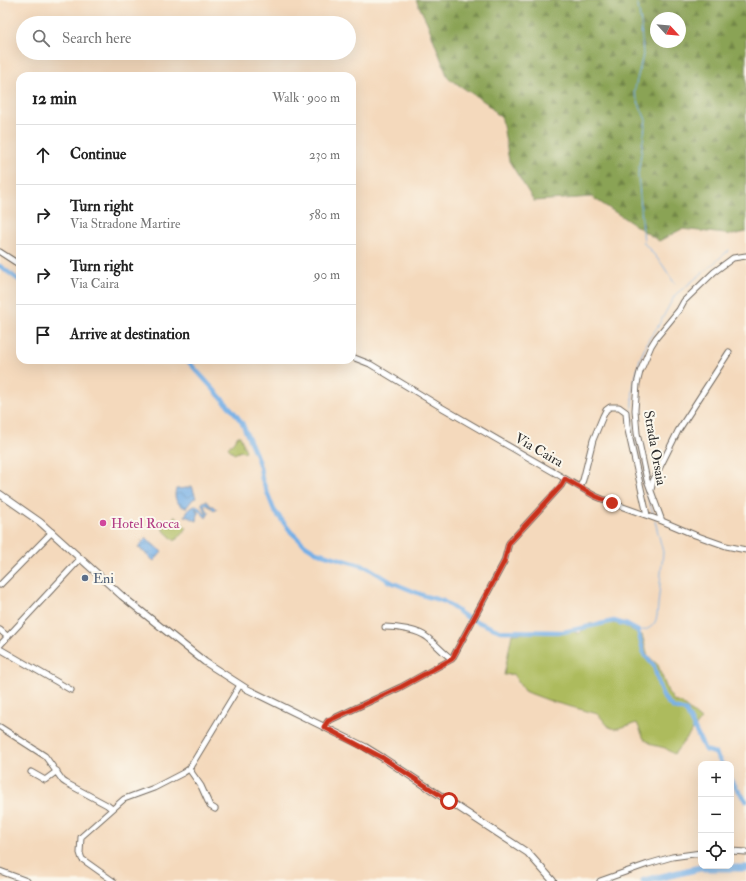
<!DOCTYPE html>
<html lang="en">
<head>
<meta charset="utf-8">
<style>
	body { margin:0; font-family:"IM FELL Double Pica",serif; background:#f6f6f6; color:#222 }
	.controls { position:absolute; right:12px; bottom:12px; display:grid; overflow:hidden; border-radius:8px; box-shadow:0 4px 16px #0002 }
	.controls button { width:36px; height:36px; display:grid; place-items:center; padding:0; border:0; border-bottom:1px solid #e0e0e0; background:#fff; color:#222; font:20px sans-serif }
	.compass { position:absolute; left:650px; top:12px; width:36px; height:36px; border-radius:50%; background:#fff; box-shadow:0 4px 16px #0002; rotate:116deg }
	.stop { position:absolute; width:12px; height:12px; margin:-9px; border:3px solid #c8321e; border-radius:50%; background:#fff }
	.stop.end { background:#c8321e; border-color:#fff; box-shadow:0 1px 4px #0008 }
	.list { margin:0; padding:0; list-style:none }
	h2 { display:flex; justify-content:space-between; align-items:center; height:52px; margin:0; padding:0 16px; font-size:17px }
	h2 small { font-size:13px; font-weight:400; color:#767676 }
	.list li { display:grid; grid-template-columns:26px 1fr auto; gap:12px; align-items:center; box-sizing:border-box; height:60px; padding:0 16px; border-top:1px solid #e0e0e0 }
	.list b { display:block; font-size:15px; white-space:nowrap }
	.list p { margin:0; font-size:13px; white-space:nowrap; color:#767676 }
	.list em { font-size:13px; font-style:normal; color:#767676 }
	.icon { flex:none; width:22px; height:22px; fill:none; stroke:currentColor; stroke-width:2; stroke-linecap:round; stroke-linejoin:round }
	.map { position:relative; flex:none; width:746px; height:881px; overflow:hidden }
	.search { position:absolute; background:#fff; box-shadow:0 4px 16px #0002; left:16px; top:16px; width:340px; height:44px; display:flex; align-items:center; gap:10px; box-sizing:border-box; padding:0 14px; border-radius:22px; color:#767676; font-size:15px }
	.panel { position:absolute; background:#fff; box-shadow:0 4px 16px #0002; left:16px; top:72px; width:340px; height:292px; border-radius:12px }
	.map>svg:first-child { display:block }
	.grass { fill:#adbb5d; stroke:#6c7344 }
	.forest { fill:url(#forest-firs); stroke:#5a6740; fill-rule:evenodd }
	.park { fill:url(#park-tufts); stroke:#6c7344 }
	.water { fill:url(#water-waves); stroke:#506d88 }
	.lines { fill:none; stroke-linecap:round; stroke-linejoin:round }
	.stream { stroke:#75afe6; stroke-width:1 }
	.canal { stroke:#75afe6; stroke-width:4.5 }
	.river { stroke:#75afe6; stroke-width:7 }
	.minor-casing { stroke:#71685e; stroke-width:7 }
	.major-casing { stroke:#71685e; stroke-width:8 }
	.minor { stroke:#fff; stroke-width:5 }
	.major { stroke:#fff; stroke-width:6 }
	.route { stroke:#c8321e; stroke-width:5 }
	.hotel-dot { fill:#d1479c; stroke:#fbf7ec; stroke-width:1.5 }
	.service-dot { fill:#5c6f8a; stroke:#fbf7ec; stroke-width:1.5 }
	.labels { text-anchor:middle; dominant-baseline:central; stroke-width:4; stroke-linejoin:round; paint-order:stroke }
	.street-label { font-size:14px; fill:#2b2b2b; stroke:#fbf7ec }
	.hotel-label { font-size:14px; fill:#b23c85; stroke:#fbf7ec; text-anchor:start }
	.service-label { font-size:14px; fill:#4e5e75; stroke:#fbf7ec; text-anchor:start }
</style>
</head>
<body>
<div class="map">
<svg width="746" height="881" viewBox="0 0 746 881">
	<defs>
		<pattern id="forest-firs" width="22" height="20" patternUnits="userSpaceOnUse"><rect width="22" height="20" fill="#8aa354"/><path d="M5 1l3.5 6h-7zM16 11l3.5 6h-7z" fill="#718546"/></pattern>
		<pattern id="park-tufts" width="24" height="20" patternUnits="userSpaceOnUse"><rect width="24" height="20" fill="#adbb5d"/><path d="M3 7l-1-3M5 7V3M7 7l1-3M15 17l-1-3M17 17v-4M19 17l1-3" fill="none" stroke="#8d984d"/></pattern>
		<pattern id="water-waves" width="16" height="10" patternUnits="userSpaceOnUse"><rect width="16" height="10" fill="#75afe6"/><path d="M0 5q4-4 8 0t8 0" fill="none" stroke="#608fbb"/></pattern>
	</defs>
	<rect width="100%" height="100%" fill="#fbf7ec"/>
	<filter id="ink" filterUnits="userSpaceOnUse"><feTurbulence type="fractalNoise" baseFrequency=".025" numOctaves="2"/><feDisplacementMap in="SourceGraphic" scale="8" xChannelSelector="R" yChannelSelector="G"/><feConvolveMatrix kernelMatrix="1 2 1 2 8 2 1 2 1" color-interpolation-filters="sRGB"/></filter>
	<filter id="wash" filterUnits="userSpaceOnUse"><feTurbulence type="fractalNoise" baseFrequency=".012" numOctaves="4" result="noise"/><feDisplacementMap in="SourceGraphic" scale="16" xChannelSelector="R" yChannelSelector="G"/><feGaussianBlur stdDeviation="0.9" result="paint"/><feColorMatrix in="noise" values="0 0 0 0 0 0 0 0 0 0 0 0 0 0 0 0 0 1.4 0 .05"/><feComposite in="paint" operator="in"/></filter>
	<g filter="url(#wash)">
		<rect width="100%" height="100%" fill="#f4d9bc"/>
		<path class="grass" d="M 619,623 L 642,635 L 648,656 L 658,665 L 668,692 L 674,701 L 681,703 L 701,720 L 674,754 L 665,748 L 653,745 L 644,739 L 637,723 L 615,729 L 609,727 L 598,714 L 553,702 L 524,691 L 513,674 L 504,675 L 512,634 L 570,630 L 579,634 L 589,624 Z"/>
		<path class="forest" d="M 416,0 L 746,0 L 746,232 L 733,235 L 682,229 L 659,241 L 592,197 L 534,201 L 509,161 L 502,119 L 485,102 L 448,78 L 427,22 ZM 656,18 L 680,18 L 680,42 L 656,42 Z"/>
		<path class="park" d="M 238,436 L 240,436 L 246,451 L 243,452 L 241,451 L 234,454 L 228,448 Z
			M 175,516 L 187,528 L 175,541 L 162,529 Z"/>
		<path class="water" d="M 192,486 L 196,498 L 193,499 L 186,508 C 177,505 173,498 176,489 L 187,488 Z
			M 205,501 L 207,501 L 211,506 L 214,506 L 217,509 L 216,510 L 214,511 L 212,508 L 205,504 L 204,505 L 209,513 L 206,518 L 196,508 L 195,509 L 198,511 L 197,521 L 185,516 L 188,510 L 196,505 L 198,506 L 206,515 L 206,512 L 202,506 L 202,503 Z
			M 146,538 L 162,552 L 154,561 L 138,547 Z"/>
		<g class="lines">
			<path class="stream" d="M 637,0 L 641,24 L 643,55 L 634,92 L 646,120 L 638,174 L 644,243 L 662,264 L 675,284
				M 654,516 L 647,496 L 640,468 L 633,430 L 632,407 L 633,388 L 640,359 L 649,339 L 657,328 L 675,295 L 705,271 L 729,250
				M 638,631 C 648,630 655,627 657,616 L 663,552 L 655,521"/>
			<path class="canal" d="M 0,266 L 20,281
				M 187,360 L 234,412 L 242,423 L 256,455 L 260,467 L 262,479 L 274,510 L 291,532 L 305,545 L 316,552 L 367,567 L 391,582 L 425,596 L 443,601 L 468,618 L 500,631 L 563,632 L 614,621 L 627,625 L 638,631 L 644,654 L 654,666 L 660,689 L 664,698 L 669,704 L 674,708 L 686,711 L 705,750 L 715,753 L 722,764
				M 731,780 L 746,801"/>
			<path class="river" d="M 644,881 L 700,868 L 746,868"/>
		</g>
	</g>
	<g filter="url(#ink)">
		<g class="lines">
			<defs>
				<path id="minor" d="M 0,252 L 20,265
					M 352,357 L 370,364 L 441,407 L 595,496 L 612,503 L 662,521 L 695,535 L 726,546 L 746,550
					M 580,487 L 583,480 L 593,440 L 603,416 L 606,410 L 610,407 L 619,407 L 626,412 L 627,426 L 647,515
					M 651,490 L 653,481 L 678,431 L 729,352
					M 662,521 L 647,480 L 637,433 L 635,410 L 637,384 L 640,372 L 651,346 L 656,338 L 679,310 L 684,301 L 714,272 L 733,258 L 746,256
					M 0,585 L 52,532
					M 385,627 C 397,627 419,630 428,638 C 436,644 443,653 452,659
					M 0,630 L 8,637
					M 0,645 L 80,559
					M 0,649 L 71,690
					M 0,727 L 45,756 L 63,781 L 66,783 L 107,805 L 112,809
					M 324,727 L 328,721 L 401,687 L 452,659 L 504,562 L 509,543 L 561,486 L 565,479
					M 189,769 L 201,786 L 210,806 L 215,809
					M 31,772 L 45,780 L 57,771
					M 731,851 L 746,852
					M 0,871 L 27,881
					M 113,881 L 82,859 L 80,853 L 81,837 L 124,799 L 154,788 L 183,773 L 189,769 L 240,685
					M 600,881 L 648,864 L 672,857 L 701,853"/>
				<path id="major" d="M 0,494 L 40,522 L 122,596 L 205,662 L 247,689 L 365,747 L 383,758 L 528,853 L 553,881"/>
			</defs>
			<use href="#minor" class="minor-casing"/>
			<use href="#major" class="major-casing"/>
			<use href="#minor" class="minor"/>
			<use href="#major" class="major"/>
		</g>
	</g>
	<g class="lines" filter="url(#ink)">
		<path class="route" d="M 449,801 L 383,758 L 324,727 L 328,721 L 401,687 L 452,659 L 504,562 L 509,543 L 561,486 L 565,479 L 595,496 L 612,503"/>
	</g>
	<circle class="hotel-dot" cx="103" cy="523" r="4"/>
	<circle class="service-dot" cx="85" cy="578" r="4"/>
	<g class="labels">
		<g class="street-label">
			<text transform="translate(655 448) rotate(80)">Strada Orsaia</text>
			<text transform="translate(539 450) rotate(30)">Via Caira</text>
		</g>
		<g class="hotel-label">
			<text x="111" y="523">Hotel Rocca</text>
		</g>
		<g class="service-label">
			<text x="93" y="578">Eni</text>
		</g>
	</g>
</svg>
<div class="controls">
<button>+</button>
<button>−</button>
<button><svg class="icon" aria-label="locate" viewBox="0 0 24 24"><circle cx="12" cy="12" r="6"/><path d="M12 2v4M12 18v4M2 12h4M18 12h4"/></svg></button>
</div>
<svg class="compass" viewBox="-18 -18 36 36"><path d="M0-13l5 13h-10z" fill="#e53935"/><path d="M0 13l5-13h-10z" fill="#767676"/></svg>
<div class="stop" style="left:449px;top:801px"></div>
<div class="stop end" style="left:612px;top:503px"></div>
<div class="search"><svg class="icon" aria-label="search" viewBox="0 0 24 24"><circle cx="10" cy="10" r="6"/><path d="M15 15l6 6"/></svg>Search here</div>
<section class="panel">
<h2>12 min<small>Walk · 900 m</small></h2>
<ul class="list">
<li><svg class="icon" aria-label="ahead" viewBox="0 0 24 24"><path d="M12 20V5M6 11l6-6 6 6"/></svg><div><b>Continue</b></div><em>230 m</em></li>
<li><svg class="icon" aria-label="right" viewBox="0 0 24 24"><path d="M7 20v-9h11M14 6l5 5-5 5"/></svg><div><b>Turn right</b><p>Via Stradone Martire</p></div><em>580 m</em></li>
<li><svg class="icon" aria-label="right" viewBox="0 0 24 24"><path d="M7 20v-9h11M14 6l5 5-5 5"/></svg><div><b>Turn right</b><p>Via Caira</p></div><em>90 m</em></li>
<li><svg class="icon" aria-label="arrive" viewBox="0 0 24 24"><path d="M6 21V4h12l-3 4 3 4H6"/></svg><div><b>Arrive at destination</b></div></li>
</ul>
</section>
</div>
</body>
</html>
